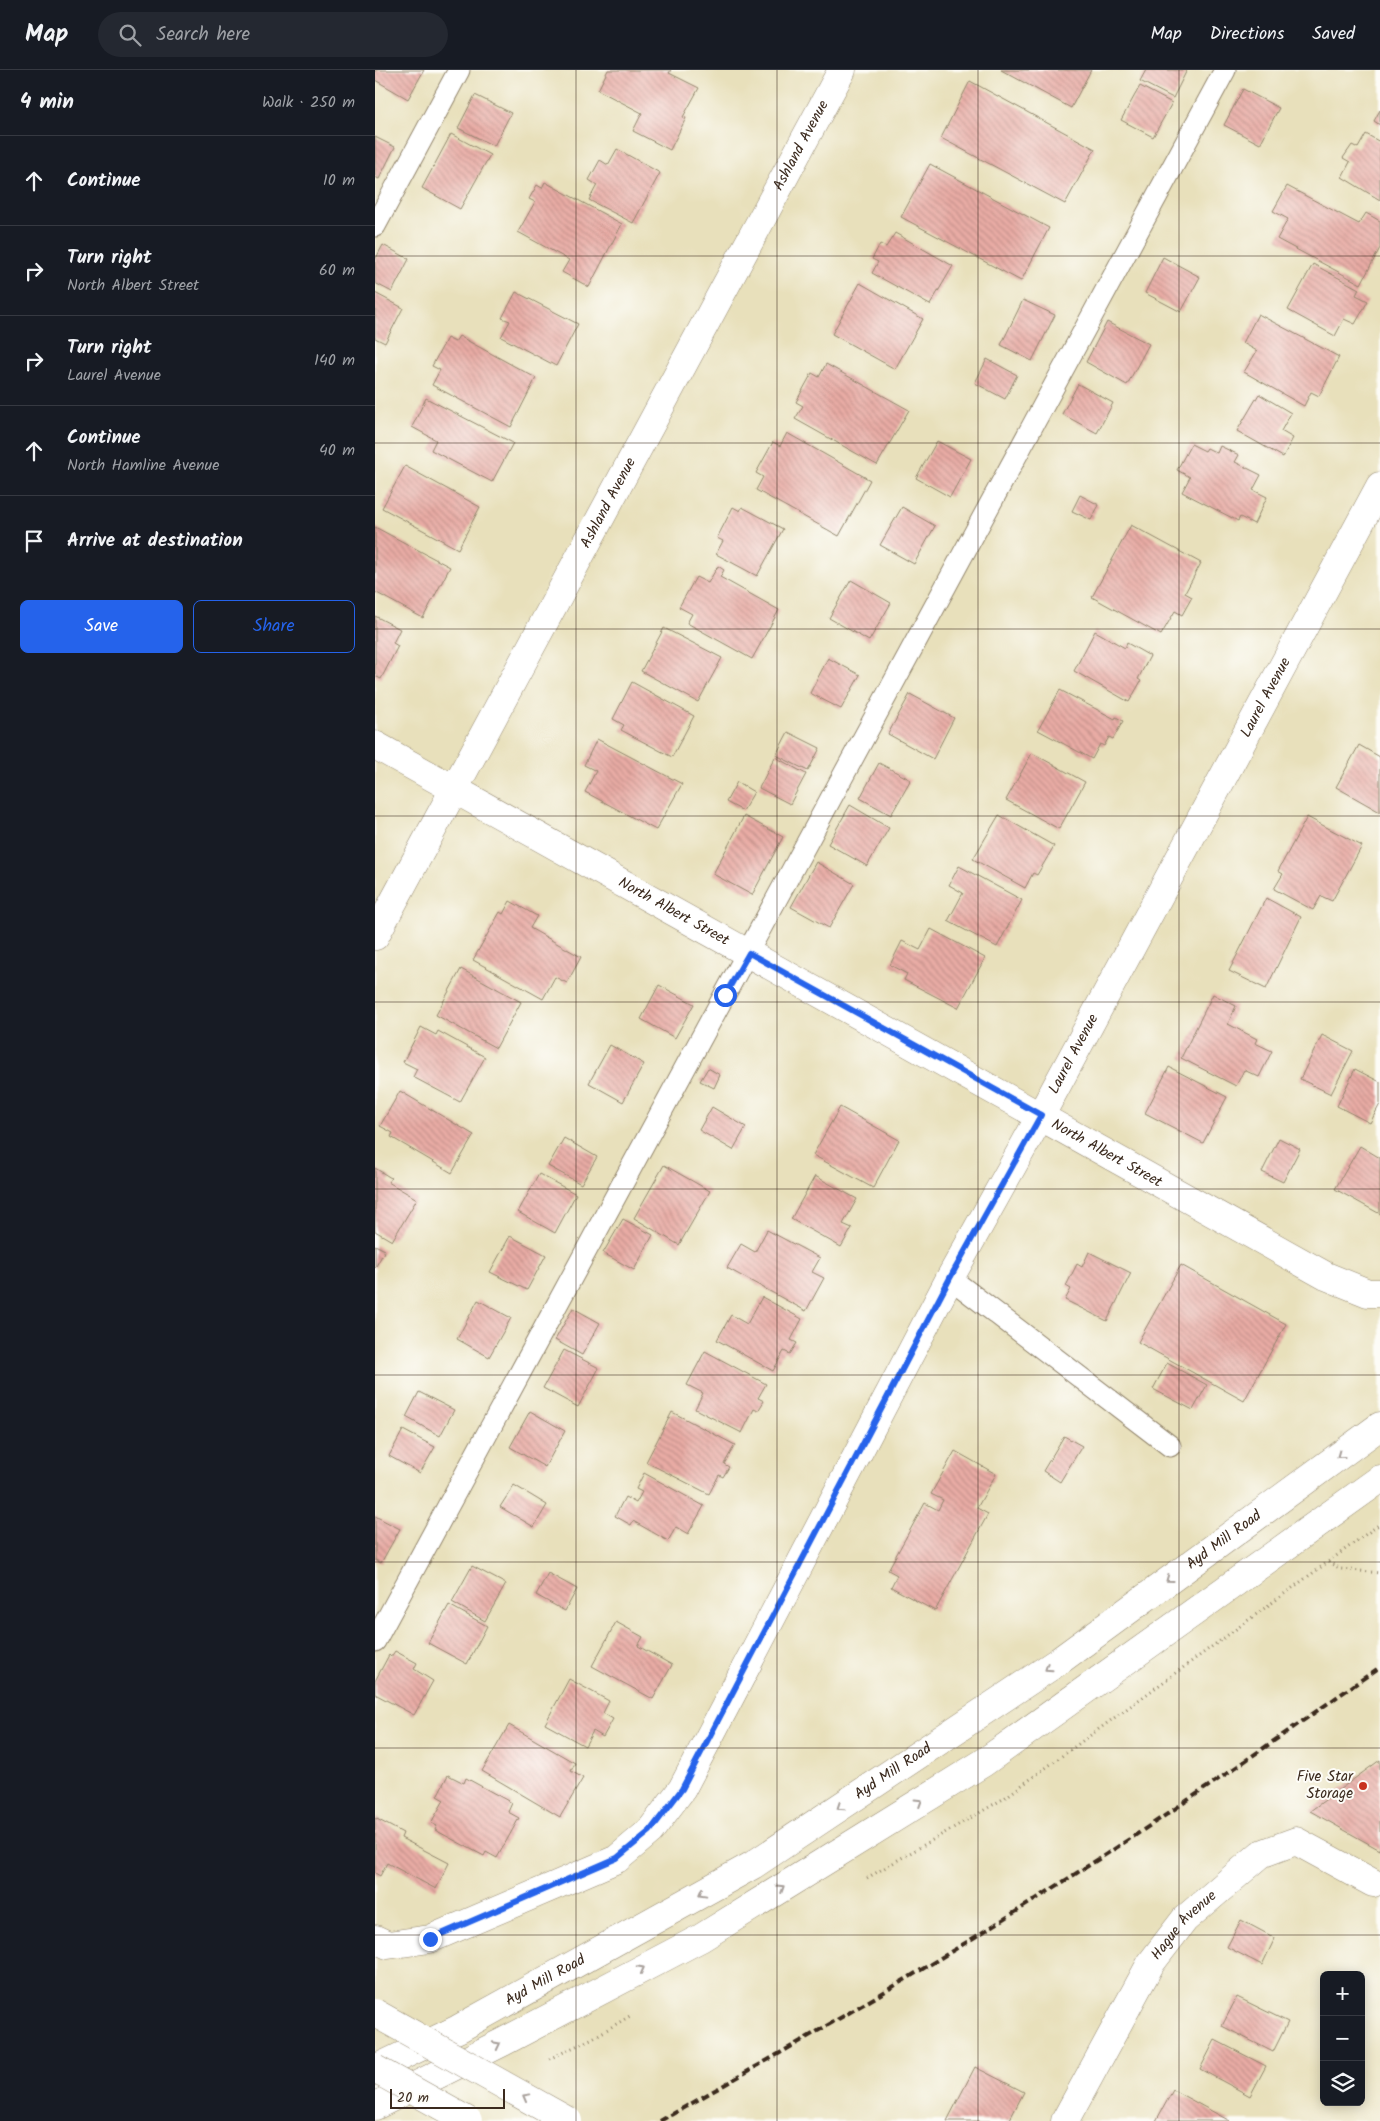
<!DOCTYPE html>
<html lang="en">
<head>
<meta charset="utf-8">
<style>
	body { margin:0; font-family:Kalam,sans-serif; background:#242831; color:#f1f3f6 }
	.controls { position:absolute; right:15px; bottom:15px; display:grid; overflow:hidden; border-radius:8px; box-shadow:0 2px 12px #0003 }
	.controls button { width:45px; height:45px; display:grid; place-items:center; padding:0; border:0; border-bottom:1px solid #363941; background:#171b24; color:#f1f3f6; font:25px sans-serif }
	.scale { position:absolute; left:15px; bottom:12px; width:115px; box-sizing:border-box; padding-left:5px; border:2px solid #3b2a1e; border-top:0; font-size:14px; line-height:18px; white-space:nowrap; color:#3b2a1e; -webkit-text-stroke:4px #fdfcf7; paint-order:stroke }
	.stop { position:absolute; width:15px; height:15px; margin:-11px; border:4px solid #2563eb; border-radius:50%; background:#fff }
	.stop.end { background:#2563eb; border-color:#fff; box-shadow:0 1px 5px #0008 }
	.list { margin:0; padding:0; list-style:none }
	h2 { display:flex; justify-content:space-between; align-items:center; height:65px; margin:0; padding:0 20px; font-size:21px }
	h2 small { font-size:16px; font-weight:400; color:#9ea1a6 }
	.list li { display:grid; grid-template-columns:32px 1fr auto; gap:15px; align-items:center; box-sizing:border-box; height:90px; padding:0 20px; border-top:1px solid #363941 }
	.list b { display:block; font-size:19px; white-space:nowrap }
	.list p { margin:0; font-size:16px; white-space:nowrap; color:#9ea1a6 }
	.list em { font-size:16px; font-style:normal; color:#9ea1a6 }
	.actions { display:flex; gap:10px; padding:15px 20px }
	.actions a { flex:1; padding:11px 0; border:1px solid #2563eb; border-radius:8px; text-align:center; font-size:18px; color:#2563eb }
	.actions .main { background:#2563eb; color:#fff }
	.icon { flex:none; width:28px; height:28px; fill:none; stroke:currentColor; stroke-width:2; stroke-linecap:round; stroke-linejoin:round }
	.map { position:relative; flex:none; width:1005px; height:2051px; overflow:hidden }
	header { display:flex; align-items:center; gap:30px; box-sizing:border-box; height:70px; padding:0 25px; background:#171b24; border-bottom:1px solid #363941 }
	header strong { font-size:24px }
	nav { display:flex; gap:28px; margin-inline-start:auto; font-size:18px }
	.search { width:350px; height:45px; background:#242831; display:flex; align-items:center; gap:12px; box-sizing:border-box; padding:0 18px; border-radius:28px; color:#9ea1a6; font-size:19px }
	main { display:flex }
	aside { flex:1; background:#171b24 }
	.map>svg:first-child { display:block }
	.building { fill:url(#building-back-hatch) }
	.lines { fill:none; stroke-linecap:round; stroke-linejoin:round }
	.service-casing { stroke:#92856c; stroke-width:23 }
	.minor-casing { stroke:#92856c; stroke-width:29 }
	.secondary-casing { stroke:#92856c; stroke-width:29 }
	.path { stroke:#92856c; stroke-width:3; stroke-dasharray:1 4; stroke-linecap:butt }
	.service { stroke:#fff; stroke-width:21 }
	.minor { stroke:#fff; stroke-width:28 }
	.secondary { stroke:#fff; stroke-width:28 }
	.rail { stroke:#3b2a1e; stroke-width:4; stroke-dasharray:8 4; stroke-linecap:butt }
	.tertiary-bridge-casing { stroke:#92856c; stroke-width:29; stroke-linecap:butt }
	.tertiary-bridge { stroke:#fff; stroke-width:28 }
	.oneway { stroke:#a79f9a }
	.route { stroke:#2563eb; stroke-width:6 }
	.grid { fill:none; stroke:#3b2a1e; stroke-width:1; stroke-opacity:0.55 }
	.poi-dot { fill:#c8321e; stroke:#fdfcf7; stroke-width:2 }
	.labels { text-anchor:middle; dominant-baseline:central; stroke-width:4; stroke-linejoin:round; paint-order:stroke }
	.street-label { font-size:15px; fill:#3b2a1e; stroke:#fdfcf7 }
	.poi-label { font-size:15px; fill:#3b2a1e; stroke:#fdfcf7; text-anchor:end }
</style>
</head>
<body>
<header>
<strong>Map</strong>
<div class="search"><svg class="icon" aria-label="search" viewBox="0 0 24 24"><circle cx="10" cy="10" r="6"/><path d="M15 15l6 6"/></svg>Search here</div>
<nav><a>Map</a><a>Directions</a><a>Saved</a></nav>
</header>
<main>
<aside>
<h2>4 min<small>Walk · 250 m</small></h2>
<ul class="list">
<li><svg class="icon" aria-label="ahead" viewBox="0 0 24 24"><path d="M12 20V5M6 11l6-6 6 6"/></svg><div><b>Continue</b></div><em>10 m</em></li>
<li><svg class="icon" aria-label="right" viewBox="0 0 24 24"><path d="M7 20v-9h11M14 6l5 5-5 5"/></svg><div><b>Turn right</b><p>North Albert Street</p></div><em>60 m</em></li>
<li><svg class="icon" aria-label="right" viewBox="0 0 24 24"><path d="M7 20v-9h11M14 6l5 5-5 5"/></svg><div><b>Turn right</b><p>Laurel Avenue</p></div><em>140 m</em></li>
<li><svg class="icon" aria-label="ahead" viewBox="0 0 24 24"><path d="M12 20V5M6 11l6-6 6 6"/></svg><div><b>Continue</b><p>North Hamline Avenue</p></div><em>40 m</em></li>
<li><svg class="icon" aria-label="arrive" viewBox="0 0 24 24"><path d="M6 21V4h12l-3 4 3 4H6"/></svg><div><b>Arrive at destination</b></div></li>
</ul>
<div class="actions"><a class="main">Save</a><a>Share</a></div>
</aside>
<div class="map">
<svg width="1005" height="2051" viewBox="0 0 1005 2051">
	<defs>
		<pattern id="building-back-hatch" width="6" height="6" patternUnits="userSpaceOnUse" patternTransform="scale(1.25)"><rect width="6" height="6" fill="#e9aca5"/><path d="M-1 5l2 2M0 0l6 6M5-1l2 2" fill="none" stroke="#be8c86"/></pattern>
	</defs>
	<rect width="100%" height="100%" fill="#fdfcf7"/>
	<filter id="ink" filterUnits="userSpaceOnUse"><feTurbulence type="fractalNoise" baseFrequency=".02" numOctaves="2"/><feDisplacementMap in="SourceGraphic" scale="10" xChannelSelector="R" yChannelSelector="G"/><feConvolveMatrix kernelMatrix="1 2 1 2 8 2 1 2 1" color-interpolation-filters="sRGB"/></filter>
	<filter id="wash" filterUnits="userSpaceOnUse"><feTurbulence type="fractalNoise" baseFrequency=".0096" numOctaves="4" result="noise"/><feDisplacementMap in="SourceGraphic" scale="20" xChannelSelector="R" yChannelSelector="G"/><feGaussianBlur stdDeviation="1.12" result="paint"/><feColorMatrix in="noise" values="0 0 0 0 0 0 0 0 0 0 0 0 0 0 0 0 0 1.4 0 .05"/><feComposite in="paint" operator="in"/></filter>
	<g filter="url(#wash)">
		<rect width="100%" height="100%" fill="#e8e0bb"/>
		<g id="blocks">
			<path class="building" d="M 0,0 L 49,0 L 33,29 L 0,10 Z
				M 233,0 L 296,0 L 294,3 L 324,18 L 308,47 L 311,48 L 295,80 L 258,61 L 267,43 L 223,20 Z
				M 626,0 L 716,0 L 696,38 Z
				M 771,0 L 812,0 L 798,28 L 765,11 Z
				M 595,11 L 720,79 L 690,134 L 566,68 Z
				M 765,16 L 797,33 L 778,67 L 746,50 Z
				M 868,19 L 904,38 L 885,74 L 849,55 Z
				M 100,25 L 136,43 L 119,76 L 83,58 Z
				M 1005,40 L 1005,55 L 999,51 Z
				M 76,64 L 115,85 L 85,139 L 47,118 Z
				M 991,64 L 1005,72 L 1005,130 L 967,107 L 975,92 L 968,88 L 977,75 L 983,78 Z
				M 0,67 L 20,77 L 4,109 L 0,107 Z
				M 242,79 L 285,103 L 258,153 L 214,130 L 222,115 L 214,110 L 225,90 L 233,95 Z
				M 555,94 L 674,158 L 646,211 L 526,147 Z
				M 170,112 L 247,154 L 214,217 L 187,202 L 194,190 L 143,162 L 160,132 L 154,129 L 162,115 L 167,118 Z
				M 912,116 L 984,154 L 991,143 L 1005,151 L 1005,178 L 986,214 L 902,169 L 913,149 L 898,141 Z
				M 520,163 L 578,196 L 555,235 L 497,203 L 503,192 L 497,189 L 505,174 L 511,177 Z
				M 8,175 L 34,189 L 17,222 L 0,213 L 0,190 Z
				M 788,187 L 825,207 L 806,242 L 770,223 Z
				M 938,194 L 984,219 L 981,225 L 993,231 L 980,254 L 969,249 L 960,266 L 913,240 Z
				M 485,213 L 548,249 L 520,299 L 457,264 Z
				M 141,222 L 203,254 L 181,296 L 126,267 L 135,251 L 127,248 Z
				M 0,223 L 28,238 L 10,273 L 0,268 Z
				M 648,230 L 680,245 L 657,291 L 626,275 Z
				M 883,244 L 964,287 L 944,326 L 936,322 L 929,336 L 869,302 L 882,281 L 868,273 Z
				M 732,252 L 774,274 L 752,315 L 711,292 Z
				M 84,266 L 161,308 L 136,357 L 57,315 L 65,300 L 57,296 L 72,268 L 80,272 Z
				M 612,289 L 642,305 L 630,329 L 600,313 Z
				M 451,294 L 534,340 L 502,395 L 420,349 L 428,336 L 421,332 L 437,303 L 444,307 Z
				M 703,314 L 738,333 L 722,363 L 687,344 Z
				M 884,324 L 916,343 L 906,361 L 918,368 L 908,387 L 862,361 Z
				M 51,328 L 138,373 L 117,412 L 56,380 L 61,370 L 37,357 Z
				M 412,363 L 495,410 L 464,466 L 381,420 L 388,407 L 381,403 L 398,372 L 405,376 Z
				M 562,371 L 596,389 L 575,427 L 541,408 Z
				M 816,374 L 830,381 L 832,378 L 842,383 L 845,376 L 864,385 L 860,392 L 886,405 L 878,420 L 892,427 L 879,454 L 865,447 L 863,451 L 807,422 L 815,407 L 802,400 Z
				M 30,396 L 105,437 L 83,479 L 7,438 Z
				M 705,425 L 724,435 L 716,450 L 697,441 Z
				M 358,437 L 365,441 L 367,437 L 408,459 L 382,506 L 341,484 L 348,471 L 342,468 Z
				M 527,437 L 560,456 L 539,494 L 505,475 Z
				M 756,455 L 826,493 L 810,523 L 817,527 L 807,545 L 800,541 L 786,565 L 717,527 Z
				M 0,457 L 75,497 L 48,548 L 0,522 Z
				M 343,496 L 349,500 L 345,507 L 404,540 L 377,589 L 312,553 L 317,544 L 304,537 L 321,507 L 333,513 Z
				M 476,510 L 516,533 L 494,571 L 454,548 Z
				M 0,546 L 25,559 L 18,573 L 23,576 L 6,609 L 0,606 Z
				M 289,558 L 347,588 L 323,632 L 266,601 Z
				M 720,561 L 750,578 L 752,573 L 775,586 L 763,609 L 766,611 L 754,632 L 699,601 Z
				M 453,588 L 485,605 L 466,639 L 435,623 Z
				M 257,612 L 319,646 L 297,687 L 246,660 L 249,655 L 238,649 Z
				M 685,620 L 740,649 L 741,647 L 748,651 L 738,669 L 734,667 L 729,676 L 725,674 L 717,689 L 663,660 Z
				M 535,624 L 579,648 L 558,689 L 513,664 Z
				M 413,662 L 445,678 L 433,701 L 401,685 Z
				M 222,669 L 307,714 L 281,760 L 210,722 L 221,701 L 209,695 Z
				M 984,675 L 1005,687 L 1005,742 L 961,717 Z
				M 657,683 L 710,712 L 684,759 L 631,730 Z
				M 400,687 L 431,704 L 415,734 L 384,718 Z
				M 504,693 L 536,710 L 516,745 L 485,728 Z
				M 362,712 L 379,722 L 368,741 L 351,732 Z
				M 475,735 L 514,758 L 492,796 L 453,774 Z
				M 624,745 L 679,776 L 662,805 L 658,803 L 650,818 L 598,789 Z
				M 369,746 L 408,767 L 377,825 L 338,804 Z
				M 932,747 L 987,776 L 957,831 L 946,826 L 938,840 L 899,819 L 908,804 L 903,801 Z
				M 441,792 L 479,814 L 454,858 L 416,837 Z
				M 584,796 L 647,830 L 622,877 L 573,851 L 588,823 L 574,815 Z
				M 891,828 L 926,847 L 891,919 L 854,901 Z
				M 135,831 L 162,846 L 155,858 L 206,887 L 192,913 L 180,907 L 168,929 L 98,890 L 125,842 L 128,844 Z
				M 556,859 L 610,888 L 583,938 L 529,910 L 532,904 L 515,895 L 527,871 L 545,880 Z
				M 86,899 L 146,932 L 121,978 L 61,945 Z
				M 284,915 L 319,934 L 300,968 L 266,949 Z
				M 838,924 L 861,936 L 853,954 L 882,969 L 880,973 L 897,981 L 884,1007 L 869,1000 L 861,1016 L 806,988 Z
				M 46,957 L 61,965 L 63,961 L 110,987 L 85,1032 L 38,1007 L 42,999 L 28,992 Z
				M 947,965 L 978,981 L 956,1024 L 925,1009 Z
				M 235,975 L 269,994 L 248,1032 L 214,1013 Z
				M 794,997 L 852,1027 L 828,1073 L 770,1043 Z
				M 333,998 L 345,1005 L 339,1018 L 325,1011 Z
				M 980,999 L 1005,1012 L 1005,1034 L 995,1053 L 962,1036 Z
				M 25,1021 L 99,1065 L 77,1103 L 16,1067 L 18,1063 L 5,1056 Z
				M 337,1037 L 371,1057 L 358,1080 L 324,1060 Z
				M 465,1037 L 524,1070 L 498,1118 L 438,1085 Z
				M 189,1068 L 222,1087 L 206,1114 L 173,1096 Z
				M 904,1068 L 925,1079 L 908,1112 L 887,1102 Z
				M 985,1076 L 1005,1088 L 1005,1144 L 960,1119 Z
				M 289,1095 L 335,1121 L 304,1175 L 259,1148 Z
				M 0,1098 L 16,1108 L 13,1112 L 42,1129 L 17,1171 L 0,1161 Z
				M 164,1104 L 201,1124 L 180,1163 L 143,1142 Z
				M 440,1106 L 482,1129 L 468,1154 L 477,1158 L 466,1177 L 416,1149 Z
				M 248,1149 L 278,1165 L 259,1200 L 228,1183 Z
				M 392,1160 L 445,1188 L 437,1202 L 449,1208 L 431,1241 L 352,1198 L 366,1174 L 380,1182 Z
				M 135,1166 L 171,1185 L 152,1220 L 115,1202 Z
				M 0,1175 L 10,1180 L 0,1198 Z
				M 714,1182 L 756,1203 L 732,1251 L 690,1230 L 696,1219 L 691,1216 L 702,1194 L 707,1197 Z
				M 806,1195 L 911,1254 L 869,1331 L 763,1272 Z
				M 387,1227 L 427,1249 L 416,1270 L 422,1273 L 415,1284 L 409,1281 L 398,1301 L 342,1270 L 356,1245 L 372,1254 Z
				M 103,1230 L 136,1248 L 114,1287 L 82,1269 Z
				M 198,1238 L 225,1253 L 207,1285 L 180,1270 Z
				M 189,1280 L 224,1298 L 203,1337 L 168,1318 Z
				M 330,1281 L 391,1314 L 383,1328 L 389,1331 L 383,1341 L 379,1339 L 367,1363 L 320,1339 L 328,1323 L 312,1315 Z
				M 792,1293 L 832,1315 L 818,1340 L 778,1319 Z
				M 44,1322 L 79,1340 L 65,1366 L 31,1347 Z
				M 155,1341 L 190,1361 L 170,1397 L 135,1377 Z
				M 297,1342 L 360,1375 L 349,1394 L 354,1397 L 348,1407 L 344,1405 L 334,1424 L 271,1392 Z
				M 28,1360 L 60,1377 L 45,1403 L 14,1386 Z
				M 689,1366 L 707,1376 L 685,1412 L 668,1401 Z
				M 580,1381 L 621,1404 L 602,1438 L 613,1444 L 560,1541 L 516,1517 L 522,1505 L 513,1500 L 550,1433 L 563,1440 L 568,1430 L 556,1424 Z
				M 269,1403 L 329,1436 L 313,1464 L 301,1457 L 293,1471 L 258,1451 L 256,1455 L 240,1446 L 250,1427 L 261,1433 L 267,1422 L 261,1419 Z
				M 139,1415 L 172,1435 L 159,1457 L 125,1437 Z
				M 0,1446 L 25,1459 L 6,1493 L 0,1490 Z
				M 97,1496 L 131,1514 L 110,1551 L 77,1532 Z
				M 173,1503 L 202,1519 L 190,1541 L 161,1525 Z
				M 74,1535 L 112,1556 L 92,1594 L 53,1573 Z
				M 241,1552 L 268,1567 L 263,1576 L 297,1595 L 278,1629 L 217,1596 Z
				M 20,1581 L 42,1593 L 39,1599 L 58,1611 L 39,1645 L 0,1624 L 0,1611 L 14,1585 L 16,1587 Z
				M 194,1609 L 234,1631 L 228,1643 L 238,1649 L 228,1667 L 218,1661 L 210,1676 L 170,1654 Z
				M 134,1655 L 200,1693 L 196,1701 L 208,1708 L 185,1747 L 107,1701 Z
				M 1005,1690 L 1005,1780 L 935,1741 Z
				M 73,1705 L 89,1713 L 91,1708 L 137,1733 L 133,1742 L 144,1748 L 122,1788 L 111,1782 L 109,1786 L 60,1760 L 62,1756 L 56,1753 L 69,1730 L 62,1726 Z
				M 0,1748 L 28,1763 L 26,1768 L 74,1793 L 61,1819 L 12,1793 L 5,1806 L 0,1803 Z
				M 866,1850 L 900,1868 L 887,1895 L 852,1877 Z
				M 862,1927 L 913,1952 L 898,1982 L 847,1956 Z
				M 840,1970 L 891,1996 L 875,2026 L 825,1999 Z
				M 600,1997 L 649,2022 L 634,2051 L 572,2051 Z
				M 798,2020 L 855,2051 L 781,2051 Z"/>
		</g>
	</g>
	<g filter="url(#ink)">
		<use href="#blocks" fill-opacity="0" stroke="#92856c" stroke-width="1"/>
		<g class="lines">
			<defs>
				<path id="service" d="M 0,156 L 84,0
					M 575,1208 L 795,1376
					M 0,1571 L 850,0"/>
				<g id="minor">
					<path id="s1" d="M 0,675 L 951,1206 L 993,1223 L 1005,1223"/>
					<path id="s2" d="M 0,866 L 467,0"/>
					<path id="s3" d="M 0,1869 L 13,1875 L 55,1869 L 242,1789 L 275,1761 L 307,1719 L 575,1208 L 666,1045 L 1005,416"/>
					<path id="s4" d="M 690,2051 L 776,1893 L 810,1849 L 886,1784 L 921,1771 L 998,1813"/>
				</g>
				<g id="secondary">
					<path id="s5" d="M 0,1999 L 83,1959 L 378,1795 L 684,1591 L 1005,1356"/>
					<path d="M 0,2036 L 128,1972 L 326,1868 L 608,1693 L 1005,1409"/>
				</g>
			</defs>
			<use href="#service" class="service-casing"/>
			<use href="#minor" class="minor-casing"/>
			<use href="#secondary" class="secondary-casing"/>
			<path class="path" d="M 953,1492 L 966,1499 L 1005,1503
				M 492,1808 L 628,1729 L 1005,1454
				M 174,1989 L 216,1969 L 255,1946"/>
			<use href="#service" class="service"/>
			<use href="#minor" class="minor"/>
			<use href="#secondary" class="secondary"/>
			<path class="rail" d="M 285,2051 C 428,1971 570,1888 708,1799 C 809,1735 907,1665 1005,1597"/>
			<defs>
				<path id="tertiary-bridge" d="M 0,1943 L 193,2051
					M 0,1999 L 93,2051"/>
			</defs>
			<use href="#tertiary-bridge" class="tertiary-bridge-casing"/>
			<use href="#tertiary-bridge" class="tertiary-bridge"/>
		</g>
		<defs><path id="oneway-chevron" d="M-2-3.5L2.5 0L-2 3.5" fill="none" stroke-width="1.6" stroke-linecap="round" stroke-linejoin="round" transform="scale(1.25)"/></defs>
		<g class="oneway">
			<use href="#oneway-chevron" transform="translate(965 1385) rotate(144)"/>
			<use href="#oneway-chevron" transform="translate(794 1509) rotate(144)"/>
			<use href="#oneway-chevron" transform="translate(673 1598) rotate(146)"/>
			<use href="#oneway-chevron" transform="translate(544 1732) rotate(-32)"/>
			<use href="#oneway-chevron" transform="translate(465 1737) rotate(146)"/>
			<use href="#oneway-chevron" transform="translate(406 1818) rotate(-32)"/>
			<use href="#oneway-chevron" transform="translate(327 1823) rotate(151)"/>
			<use href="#oneway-chevron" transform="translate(266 1899) rotate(-28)"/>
			<use href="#oneway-chevron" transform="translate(122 1975) rotate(-27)"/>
			<use href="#oneway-chevron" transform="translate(151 2027) rotate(-151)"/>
		</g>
	</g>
	<g class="lines" filter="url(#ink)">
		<path class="route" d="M 55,1869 L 242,1788 L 275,1761 L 307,1719 L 575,1208 L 666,1045 L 374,883 L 350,925"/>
	</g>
	<path class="grid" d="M 201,0 L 201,2051M 402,0 L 402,2051M 603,0 L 603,2051M 804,0 L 804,2051M 0,186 L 1005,186M 0,373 L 1005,373M 0,559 L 1005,559M 0,746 L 1005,746M 0,932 L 1005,932M 0,1119 L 1005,1119M 0,1305 L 1005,1305M 0,1492 L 1005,1492M 0,1678 L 1005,1678M 0,1865 L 1005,1865"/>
	<circle class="poi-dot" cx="988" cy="1716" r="5"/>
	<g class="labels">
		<g class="street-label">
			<text stroke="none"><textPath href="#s2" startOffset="898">Ashland Avenue</textPath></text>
			<text stroke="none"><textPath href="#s2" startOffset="492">Ashland Avenue</textPath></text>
			<text stroke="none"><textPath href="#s3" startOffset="1594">Laurel Avenue</textPath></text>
			<text stroke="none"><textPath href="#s1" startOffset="342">North Albert Street</textPath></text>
			<text stroke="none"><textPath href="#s3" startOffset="1189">Laurel Avenue</textPath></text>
			<text stroke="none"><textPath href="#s1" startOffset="838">North Albert Street</textPath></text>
			<text stroke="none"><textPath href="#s5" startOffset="1002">Ayd Mill Road</textPath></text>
			<text stroke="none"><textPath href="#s5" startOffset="598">Ayd Mill Road</textPath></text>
			<text stroke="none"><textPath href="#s4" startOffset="230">Hague Avenue</textPath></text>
			<text stroke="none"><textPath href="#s5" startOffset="192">Ayd Mill Road</textPath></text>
		</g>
		<g class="poi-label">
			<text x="978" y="1707">Five Star<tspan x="978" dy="17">Storage</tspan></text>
		</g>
	</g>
</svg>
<div class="controls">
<button>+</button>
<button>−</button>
<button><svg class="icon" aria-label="layers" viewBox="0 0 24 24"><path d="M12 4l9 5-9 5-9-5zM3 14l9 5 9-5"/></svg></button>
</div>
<div class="scale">20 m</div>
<div class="stop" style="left:350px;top:925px"></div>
<div class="stop end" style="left:55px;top:1869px"></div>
</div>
</main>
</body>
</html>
